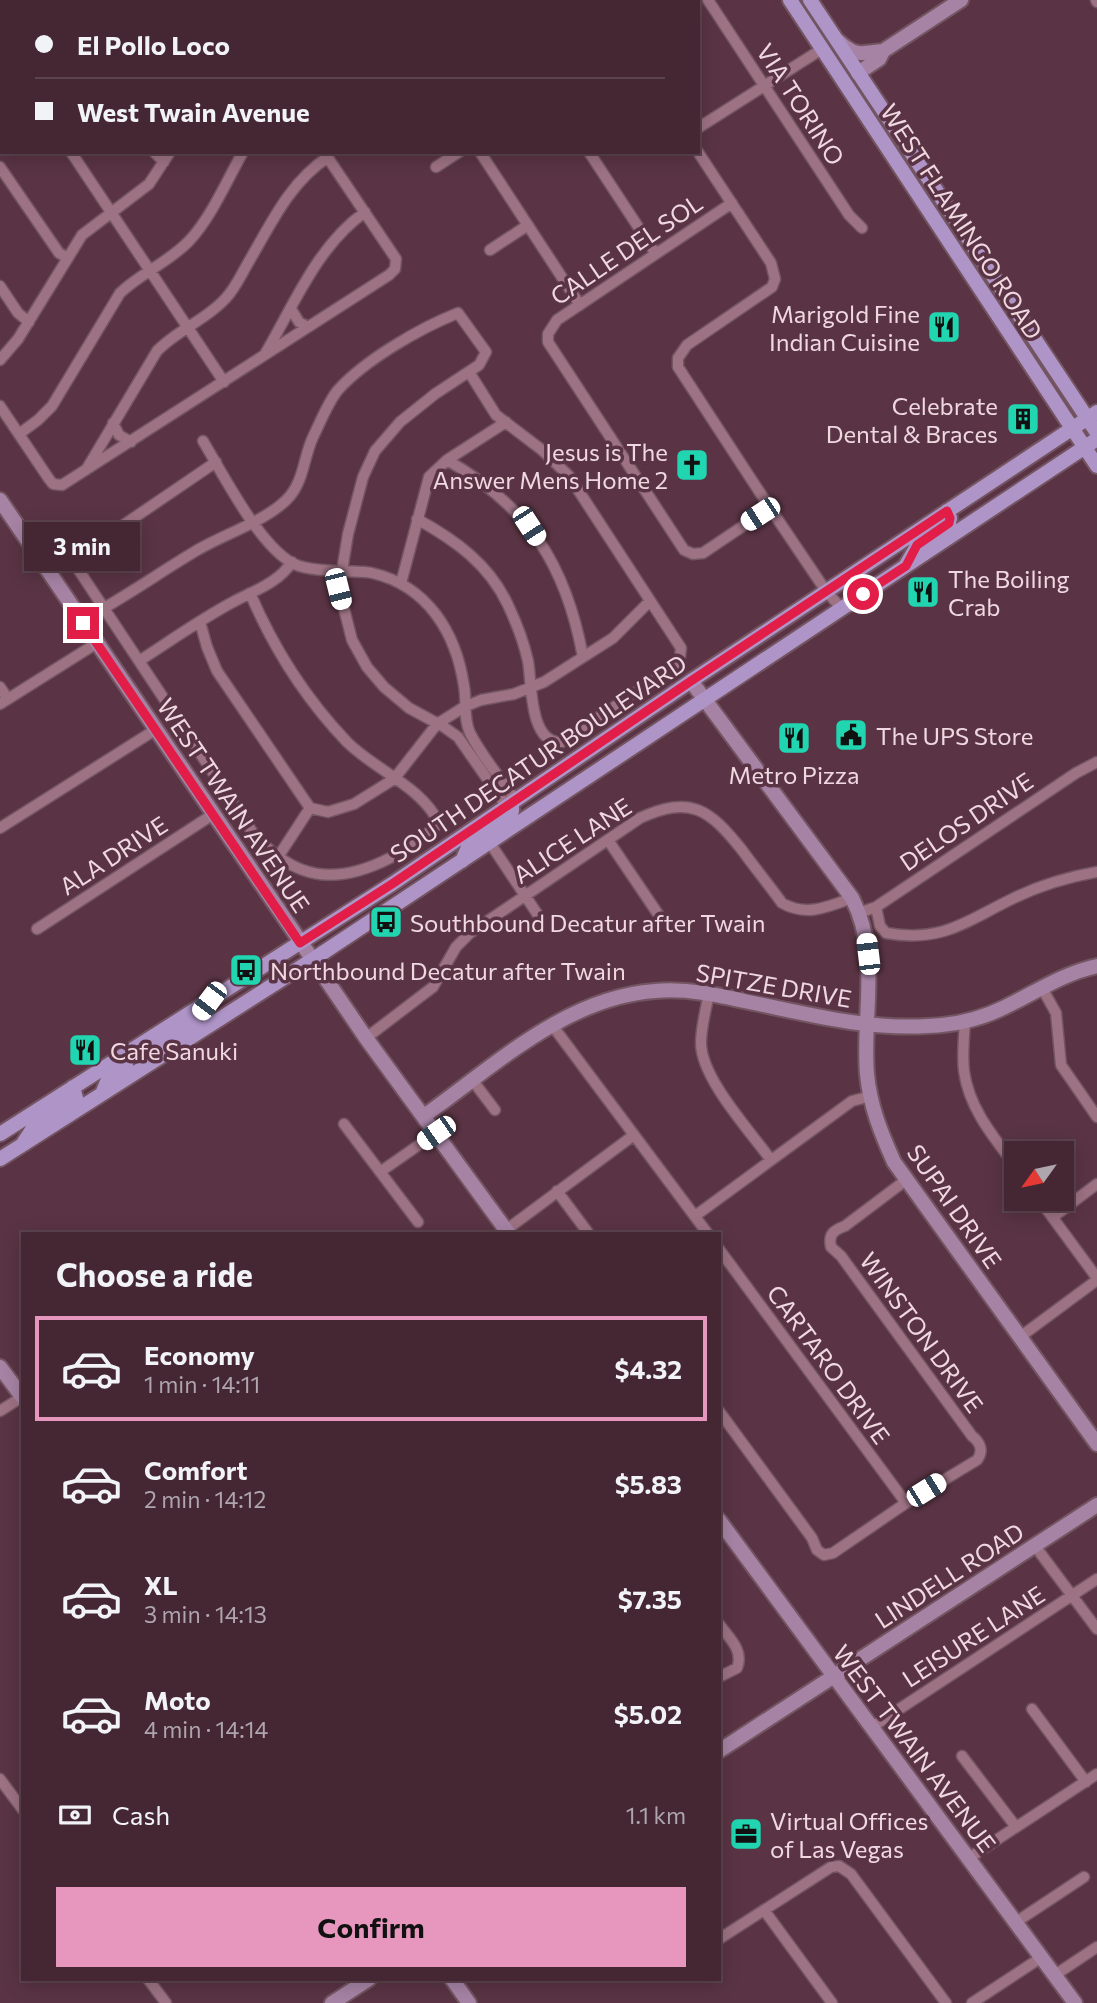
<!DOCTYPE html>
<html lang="en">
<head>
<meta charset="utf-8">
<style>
	body { margin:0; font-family:Commissioner,sans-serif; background:#4e333f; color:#f1f3f6; height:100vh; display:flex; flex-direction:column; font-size:26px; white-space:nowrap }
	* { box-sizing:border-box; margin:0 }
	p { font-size:23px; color:#afa5ac }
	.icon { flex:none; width:38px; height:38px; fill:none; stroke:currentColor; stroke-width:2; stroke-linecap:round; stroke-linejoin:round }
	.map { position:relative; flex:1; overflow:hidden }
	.sheet { position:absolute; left:21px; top:1232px; width:700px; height:749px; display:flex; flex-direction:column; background:#442733; border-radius:0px; box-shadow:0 4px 18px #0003,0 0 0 2px #5c444e }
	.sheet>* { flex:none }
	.hud { position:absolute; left:0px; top:0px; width:700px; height:154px; box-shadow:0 4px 18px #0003,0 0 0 2px #5c444e; display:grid; align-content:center; height:154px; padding:0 35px; background:#442733 }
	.needle { width:46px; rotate:237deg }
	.buttons { position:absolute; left:1004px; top:1141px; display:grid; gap:14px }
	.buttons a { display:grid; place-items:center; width:70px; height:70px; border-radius:0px; background:#442733; box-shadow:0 4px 18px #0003,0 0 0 2px #5c444e; font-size:35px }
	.end { position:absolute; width:32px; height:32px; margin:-16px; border:9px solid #e11d48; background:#fff; box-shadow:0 0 0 4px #fff }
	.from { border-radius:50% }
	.bubble { position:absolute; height:49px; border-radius:0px; background:#442733; box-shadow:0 4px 18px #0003,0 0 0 2px #5c444e; font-size:23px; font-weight:700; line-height:49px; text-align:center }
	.car { position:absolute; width:21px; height:42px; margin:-21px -10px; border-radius:9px; box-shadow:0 0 5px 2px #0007; background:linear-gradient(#fff 24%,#345 0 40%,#fff 0 76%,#345 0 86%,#fff 0) }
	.hud b { display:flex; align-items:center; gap:24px; height:66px; font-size:26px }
	.hud b+b { border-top:2px solid #5c444e }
	.hud i { width:18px; height:18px; background:#f1f3f6 }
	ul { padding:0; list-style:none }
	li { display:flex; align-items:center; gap:21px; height:105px; margin:0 14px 10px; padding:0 21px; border:4px solid transparent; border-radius:0px }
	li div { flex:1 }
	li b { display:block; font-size:26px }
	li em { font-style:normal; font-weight:700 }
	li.active { border-color:#e797bd }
	li>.icon { width:63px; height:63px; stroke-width:1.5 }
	h2 { padding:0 35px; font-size:32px; line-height:84px }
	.pay { display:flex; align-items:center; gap:18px; height:77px; padding:0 35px; font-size:26px }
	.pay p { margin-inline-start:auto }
	.primary-button { display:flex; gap:14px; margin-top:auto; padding:14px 35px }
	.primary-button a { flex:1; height:80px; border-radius:0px; background:#e797bd; color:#111; font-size:28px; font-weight:700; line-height:80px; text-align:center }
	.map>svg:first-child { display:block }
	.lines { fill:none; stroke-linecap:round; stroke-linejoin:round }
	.street-casing { stroke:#735461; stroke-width:13 }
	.secondary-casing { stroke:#735461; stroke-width:18 }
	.primary-casing { stroke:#735461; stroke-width:18 }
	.street { stroke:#9d7283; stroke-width:10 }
	.secondary { stroke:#a683a5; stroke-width:14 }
	.primary { stroke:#ae94c7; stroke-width:14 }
	.route { stroke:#e11d48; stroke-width:9 }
	.labels { text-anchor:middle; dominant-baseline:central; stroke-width:7; stroke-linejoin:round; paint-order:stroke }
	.street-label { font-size:24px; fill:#f0d8e0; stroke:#5a3444 }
	.poi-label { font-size:24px; fill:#f0d8e0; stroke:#5a3444; text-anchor:start }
</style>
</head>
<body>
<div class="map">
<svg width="1097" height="2003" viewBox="0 0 1097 2003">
	<rect width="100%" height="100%" fill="#5a3444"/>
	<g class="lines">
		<defs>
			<path id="street" d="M130,0L131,2
				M210,0L211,2
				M488,0L490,2
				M708,0L849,215L862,228
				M1096,0L1097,2
				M324,1L326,0
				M58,2L61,0
				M590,2L592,0
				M0,38L2,37
				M0,47L2,49
				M698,128L822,49
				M71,152L224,382
				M154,152L164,162
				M480,152L580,305
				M589,152L656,254
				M698,152L771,263L775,279L772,287L687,345L678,358V367L770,508L826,591L842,609
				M0,167L59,253L66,257
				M436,167L459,152
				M732,203L557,320L548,334V342L684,550L693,554L703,553L770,508
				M490,250L528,225
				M0,286L18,313L29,322
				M291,309L299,322L308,327
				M265,354C294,305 317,246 365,212
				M0,360L18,339L82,235L149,184L170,152
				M0,406L49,479L53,484L62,485L389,275L395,269L396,259L324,152
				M113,423L119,435L131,442
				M19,434L38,420L52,406L120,293C141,273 169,262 189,241C211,218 227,180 243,152
				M447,460C529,507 566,565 583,657
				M216,462L72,560L253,833C294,880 335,886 390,858C408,848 424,838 439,823C421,786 375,770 347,742C307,700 273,647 250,593
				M86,470L157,351C177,330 206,320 225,299C235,289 241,275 248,263C271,224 289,183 328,157
				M417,519C455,540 489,564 508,605C516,622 524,643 528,661C532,683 529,745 562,742L674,667L680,657L681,648L569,476L542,450L496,415L469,372
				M401,583L429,477L447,460L506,422
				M104,608C135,590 164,570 194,552C221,535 270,520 290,496C304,479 304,456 313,437C320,423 328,402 338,390C365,360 420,328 458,313L486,352L479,365L435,394L400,422L375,451L363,477L348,534L339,589L352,640L367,667L384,687L409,708L444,727L458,737L502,800L511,804L512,795C499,776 481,755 470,733C463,718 467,702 464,686C456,633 428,586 372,573C362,571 351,572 340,571H338C326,570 311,570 299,566C263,554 223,474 203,441
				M200,622L207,647L217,671L310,808L328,812L354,804L394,779L437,724L464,707L481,700L514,694L544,682L613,638L650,601
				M139,661C170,641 201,619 233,602C255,590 277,584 292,562
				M0,687L8,699
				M0,704L97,643
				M0,828L155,730
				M608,840L658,914
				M490,843L540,918
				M278,857L310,808
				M876,907L880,926L886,933C943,943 966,921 1014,898C1041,885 1068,877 1097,872
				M859,913L876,907L1076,773L1097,762
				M37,929L212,815
				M1042,988L1056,1013L1061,1065L1097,1117
				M709,993C706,1009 701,1027 701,1043C701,1078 750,1131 771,1160
				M965,1021C964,1037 962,1055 964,1071C969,1109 995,1139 1017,1168
				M552,1025L708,1234
				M366,1038L433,987L456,947L470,933L640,818C691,795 709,809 742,850C755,868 769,885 782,903C806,917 828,907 852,898
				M473,1081L495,1110
				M344,1124L418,1222
				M380,1172L436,1133
				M557,1191L589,1234
				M1039,1199L1097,1278
				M695,1216L852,1101L871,1096
				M1053,1217L1097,1184
				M506,1230L634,1135
				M719,1249L906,1503
				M1020,1337L1097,1280
				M0,1411L22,1397
				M719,1411L812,1538L817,1550L824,1555L833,1553L906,1503L977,1460C984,1451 980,1442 972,1436L841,1256L831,1247C828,1234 834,1230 845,1226L906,1180
				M1035,1546L1097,1629
				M719,1624C729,1638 744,1650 737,1668L719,1677
				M1032,1709L1086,1782
				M872,1727L1097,1579
				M962,1756L1016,1827
				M0,1779L23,1810
				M969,1858L1097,1774
				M764,1910L832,2003
				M1016,1922L1084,1877
				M719,1939L831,1867L839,1866L851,1874L946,2003
				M1055,1975L1097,1947
				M148,1979L166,2003
				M972,2003L1042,1957"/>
			<path id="secondary" d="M18,2L21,0
				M0,13L2,12
				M838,41C857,58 861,53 883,51
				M858,73L879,59L883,51L961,0
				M0,500L366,1038L509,1234
				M691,681L852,898C881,954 862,1014 867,1074C870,1106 881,1133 894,1162L1097,1444
				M424,1116C493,1067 566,997 655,991C687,988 718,995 749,1002C808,1014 867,1030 928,1026C954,1025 981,1019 1005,1007C1036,992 1064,973 1097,966
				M0,1367L23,1398
				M719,1520L1075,2003
				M719,1751L1097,1505
				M452,1979L469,2003
				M332,2003L369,1979"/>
			<path id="primary" d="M790,0L1097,466
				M810,0L1097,433
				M906,565L917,546L949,523L950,518L947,511
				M462,861L469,845L504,821L512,811V805
				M157,1059V1048L188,1028L202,1010
				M102,1094L109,1077L126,1066L124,1055
				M0,1134L392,884L691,681L1097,412
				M24,1142L35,1125L76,1098L73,1087
				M0,1159L312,960L1097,439"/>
		</defs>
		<use href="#street" class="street-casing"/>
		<use href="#secondary" class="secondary-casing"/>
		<use href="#primary" class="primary-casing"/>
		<use href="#street" class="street"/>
		<use href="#secondary" class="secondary"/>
		<use href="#primary" class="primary"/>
	</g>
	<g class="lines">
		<path class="route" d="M83,623L300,943L392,884L691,681L947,511L950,518L949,523L917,545L906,566L863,594"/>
	</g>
	<defs>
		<symbol id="restaurant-square" viewBox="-11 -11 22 22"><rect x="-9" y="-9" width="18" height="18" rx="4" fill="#20d5b0" stroke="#5a3444"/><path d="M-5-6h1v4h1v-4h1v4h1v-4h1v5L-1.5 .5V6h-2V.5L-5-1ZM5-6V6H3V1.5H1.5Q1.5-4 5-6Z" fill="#111"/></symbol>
		<symbol id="building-square" viewBox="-11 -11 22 22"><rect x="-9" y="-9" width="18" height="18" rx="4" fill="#20d5b0" stroke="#5a3444"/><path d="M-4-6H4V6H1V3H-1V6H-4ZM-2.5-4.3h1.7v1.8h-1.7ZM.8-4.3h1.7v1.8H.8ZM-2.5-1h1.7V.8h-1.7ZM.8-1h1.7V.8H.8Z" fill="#111"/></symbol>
		<symbol id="church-square" viewBox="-11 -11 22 22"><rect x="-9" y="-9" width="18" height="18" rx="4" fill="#20d5b0" stroke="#5a3444"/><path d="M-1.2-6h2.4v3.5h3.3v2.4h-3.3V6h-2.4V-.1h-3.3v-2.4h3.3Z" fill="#111"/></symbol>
		<symbol id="civic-square" viewBox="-11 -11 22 22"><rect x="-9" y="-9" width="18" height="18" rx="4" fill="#20d5b0" stroke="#5a3444"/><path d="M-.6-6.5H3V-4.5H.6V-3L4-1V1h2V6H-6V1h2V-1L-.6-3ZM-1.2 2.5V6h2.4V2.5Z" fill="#111"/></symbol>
		<symbol id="bus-square" viewBox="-11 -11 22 22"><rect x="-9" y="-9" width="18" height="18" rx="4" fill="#20d5b0" stroke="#5a3444"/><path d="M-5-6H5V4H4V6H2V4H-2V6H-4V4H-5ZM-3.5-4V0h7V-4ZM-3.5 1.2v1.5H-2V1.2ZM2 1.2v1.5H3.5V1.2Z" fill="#111"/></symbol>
		<symbol id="office-square" viewBox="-11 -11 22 22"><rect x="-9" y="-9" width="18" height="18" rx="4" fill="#20d5b0" stroke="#5a3444"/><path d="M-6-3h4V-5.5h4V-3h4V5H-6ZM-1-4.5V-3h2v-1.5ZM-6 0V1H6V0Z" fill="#111"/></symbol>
	</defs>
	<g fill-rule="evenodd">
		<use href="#restaurant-square" x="925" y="308" width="38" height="38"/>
		<use href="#building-square" x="1004" y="400" width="38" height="38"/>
		<use href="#church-square" x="673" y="446" width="38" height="38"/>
		<use href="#restaurant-square" x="904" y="573" width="38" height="38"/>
		<use href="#civic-square" x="832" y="716" width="38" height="38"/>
		<use href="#restaurant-square" x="775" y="719" width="38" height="38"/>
		<use href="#bus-square" x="367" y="903" width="38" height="38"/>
		<use href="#bus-square" x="227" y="951" width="38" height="38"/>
		<use href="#restaurant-square" x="66" y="1031" width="38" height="38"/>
		<use href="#office-square" x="727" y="1815" width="38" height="38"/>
	</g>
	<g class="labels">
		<g class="street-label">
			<text transform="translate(801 104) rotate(57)">VIA TORINO</text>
			<text transform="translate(962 221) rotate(57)">WEST FLAMINGO ROAD</text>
			<text transform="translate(626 249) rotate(-34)">CALLE DEL SOL</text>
			<text transform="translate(538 758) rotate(-34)">SOUTH DECATUR BOULEVARD</text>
			<text transform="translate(234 805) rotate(56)">WEST TWAIN AVENUE</text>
			<text transform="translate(966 821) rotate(-34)">DELOS DRIVE</text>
			<text transform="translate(572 840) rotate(-33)">ALICE LANE</text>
			<text transform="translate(113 855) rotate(-33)">ALA DRIVE</text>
			<text transform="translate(774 985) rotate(10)">SPITZE DRIVE</text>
			<text transform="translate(955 1206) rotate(55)">SUPAI DRIVE</text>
			<text transform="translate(922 1332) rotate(54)">WINSTON DRIVE</text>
			<text transform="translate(829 1364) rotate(54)">CARTARO DRIVE</text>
			<text transform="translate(949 1575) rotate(-33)">LINDELL ROAD</text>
			<text transform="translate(973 1636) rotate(-33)">LEISURE LANE</text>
			<text transform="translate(915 1748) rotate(53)">WEST TWAIN AVENUE</text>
		</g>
		<g class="poi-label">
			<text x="920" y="313" text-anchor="end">Marigold Fine<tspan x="920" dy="28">Indian Cuisine</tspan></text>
			<text x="998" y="405" text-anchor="end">Celebrate<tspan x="998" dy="28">Dental &amp; Braces</tspan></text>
			<text x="668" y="451" text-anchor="end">Jesus is The<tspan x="668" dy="28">Answer Mens Home 2</tspan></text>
			<text x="948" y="578">The Boiling<tspan x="948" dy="28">Crab</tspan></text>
			<text x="876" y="735">The UPS Store</text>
			<text x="794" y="774" text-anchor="middle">Metro Pizza</text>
			<text x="410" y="922">Southbound Decatur after Twain</text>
			<text x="270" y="970">Northbound Decatur after Twain</text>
			<text x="110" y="1050">Cafe Sanuki</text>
			<text x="770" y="1820">Virtual Offices<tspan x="770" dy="28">of Las Vegas</tspan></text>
		</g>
	</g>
</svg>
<div class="buttons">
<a><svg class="needle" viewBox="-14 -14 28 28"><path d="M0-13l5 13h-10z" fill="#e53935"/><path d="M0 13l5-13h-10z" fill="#afa5ac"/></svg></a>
</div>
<i class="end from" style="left:863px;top:594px"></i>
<i class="end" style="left:83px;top:623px"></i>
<div class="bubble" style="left:24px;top:522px;width:116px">3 min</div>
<i class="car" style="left:760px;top:514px;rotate:237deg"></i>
<i class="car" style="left:529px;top:526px;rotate:147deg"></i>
<i class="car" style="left:338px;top:589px;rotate:166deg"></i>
<i class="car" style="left:868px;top:954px;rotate:353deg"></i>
<i class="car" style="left:209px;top:1001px;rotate:217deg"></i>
<i class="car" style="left:436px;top:1133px;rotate:235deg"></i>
<i class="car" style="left:926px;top:1490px;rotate:58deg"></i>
<div class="hud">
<b><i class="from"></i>El Pollo Loco</b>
<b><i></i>West Twain Avenue</b>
</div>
<section class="sheet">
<h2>Choose a ride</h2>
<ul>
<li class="active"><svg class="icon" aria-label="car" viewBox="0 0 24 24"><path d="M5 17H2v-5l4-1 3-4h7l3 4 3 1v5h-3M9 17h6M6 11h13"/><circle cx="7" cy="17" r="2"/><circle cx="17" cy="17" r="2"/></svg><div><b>Economy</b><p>1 min · 14:11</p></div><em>$4.32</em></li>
<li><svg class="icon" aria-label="car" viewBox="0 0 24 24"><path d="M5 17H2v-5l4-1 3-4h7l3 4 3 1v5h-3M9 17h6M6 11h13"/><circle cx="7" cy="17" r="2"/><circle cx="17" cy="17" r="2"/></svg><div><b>Comfort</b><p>2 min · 14:12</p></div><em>$5.83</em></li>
<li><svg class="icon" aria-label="car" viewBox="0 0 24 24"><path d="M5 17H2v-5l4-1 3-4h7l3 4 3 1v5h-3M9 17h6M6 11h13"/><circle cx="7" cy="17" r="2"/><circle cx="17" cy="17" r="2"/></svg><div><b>XL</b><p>3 min · 14:13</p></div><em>$7.35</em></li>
<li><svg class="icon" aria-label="car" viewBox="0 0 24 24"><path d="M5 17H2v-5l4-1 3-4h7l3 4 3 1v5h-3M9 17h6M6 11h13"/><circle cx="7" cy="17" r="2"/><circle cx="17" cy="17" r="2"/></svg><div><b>Moto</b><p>4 min · 14:14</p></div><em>$5.02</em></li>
</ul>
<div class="pay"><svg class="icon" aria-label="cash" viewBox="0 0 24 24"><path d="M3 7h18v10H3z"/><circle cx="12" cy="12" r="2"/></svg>Cash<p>1.1 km</p></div>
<div class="primary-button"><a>Confirm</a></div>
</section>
</div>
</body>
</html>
